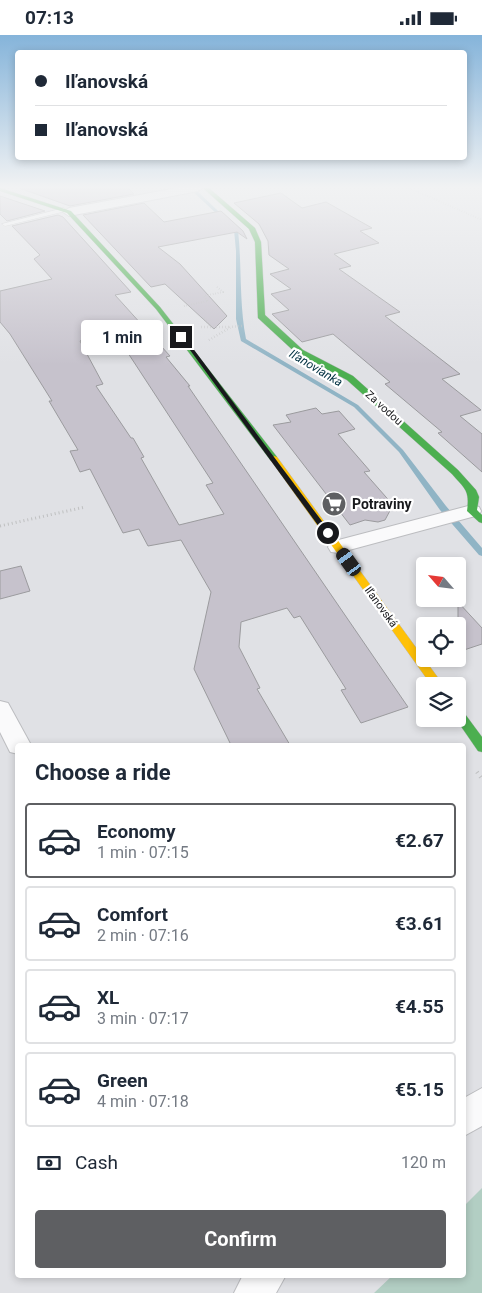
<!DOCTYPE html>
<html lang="en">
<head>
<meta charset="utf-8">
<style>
	body { margin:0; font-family:Roboto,sans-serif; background:#f2f2f3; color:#1f2937; height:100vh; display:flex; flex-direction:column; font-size:19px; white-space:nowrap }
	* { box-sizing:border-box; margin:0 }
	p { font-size:16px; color:#747a83 }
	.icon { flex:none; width:28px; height:28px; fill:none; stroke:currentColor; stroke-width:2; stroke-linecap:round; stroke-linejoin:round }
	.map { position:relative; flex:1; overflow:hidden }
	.panel { position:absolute; left:15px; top:708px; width:451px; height:535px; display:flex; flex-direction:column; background:#fff; border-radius:5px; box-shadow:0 2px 8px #0003 }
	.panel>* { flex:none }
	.guide { position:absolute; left:15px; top:15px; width:452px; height:110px; border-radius:5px; box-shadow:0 2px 8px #0003; display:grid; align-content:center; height:110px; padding:0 20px; background:#fff }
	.needle { width:32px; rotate:298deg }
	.tools { position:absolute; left:416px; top:522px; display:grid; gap:10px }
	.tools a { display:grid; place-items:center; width:50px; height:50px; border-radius:5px; background:#fff; box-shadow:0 2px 8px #0003; font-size:25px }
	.end { position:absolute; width:22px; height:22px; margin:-11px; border:6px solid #18191c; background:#fff; box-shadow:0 0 0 2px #fff }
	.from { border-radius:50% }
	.bubble { position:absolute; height:35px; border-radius:5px; background:#fff; box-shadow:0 2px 8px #0003; font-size:16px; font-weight:700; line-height:35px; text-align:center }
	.car { position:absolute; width:15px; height:30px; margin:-15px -8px; border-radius:6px; box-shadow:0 0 4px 1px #0007; background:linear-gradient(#222 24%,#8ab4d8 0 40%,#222 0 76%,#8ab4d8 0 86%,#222 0) }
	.guide b { display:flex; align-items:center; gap:18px; height:48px; font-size:19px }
	.guide b+b { border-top:1px solid #e0e1e3 }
	.guide i { width:12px; height:12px; background:#1f2937 }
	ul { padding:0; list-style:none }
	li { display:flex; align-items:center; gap:15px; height:75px; margin:0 10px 8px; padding:0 10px; border:2px solid #e0e1e3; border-radius:5px }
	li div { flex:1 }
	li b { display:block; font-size:19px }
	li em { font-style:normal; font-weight:700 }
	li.current { border-color:#5e5f62 }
	li>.icon { width:45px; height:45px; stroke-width:1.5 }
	h2 { padding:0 20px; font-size:22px; line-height:60px }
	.pay { display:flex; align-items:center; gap:12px; height:55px; padding:0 20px; font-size:19px }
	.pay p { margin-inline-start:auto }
	.action { display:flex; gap:10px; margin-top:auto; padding:10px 20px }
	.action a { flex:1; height:58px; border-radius:5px; background:#5e5f62; color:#fff; font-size:20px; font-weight:700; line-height:58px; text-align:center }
	.status { display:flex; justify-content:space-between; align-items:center; height:35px; padding:0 25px; background:#fff; direction:ltr }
	.status svg { height:14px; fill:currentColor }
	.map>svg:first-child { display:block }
	.green { fill:#b2cec3 }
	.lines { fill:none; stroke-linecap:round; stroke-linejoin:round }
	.stream { fill:#90b4c5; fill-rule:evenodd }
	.building { fill:#c6c2cc; stroke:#9b9b9e; fill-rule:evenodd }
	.lane-casing { stroke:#bcbdc0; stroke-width:1 }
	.street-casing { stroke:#bcbdc0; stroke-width:2 }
	.fast-casing { stroke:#bcbdc0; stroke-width:1 }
	.slow-casing { stroke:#bcbdc0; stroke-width:1 }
	.path-far3 { stroke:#bfc0c1; stroke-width:2; stroke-dasharray:0.5 2; stroke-linecap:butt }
	.path-far2 { stroke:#bfc0c1; stroke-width:2.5; stroke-dasharray:0.5 2.5; stroke-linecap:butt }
	.path-far1 { stroke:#bfc0c1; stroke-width:3; stroke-dasharray:1 3; stroke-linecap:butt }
	.path { stroke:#bfc0c1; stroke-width:4; stroke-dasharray:1 4.5; stroke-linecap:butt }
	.lane { fill:#fafafb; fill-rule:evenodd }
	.street { fill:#fafafb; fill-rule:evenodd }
	.fast { fill:#4caf50; fill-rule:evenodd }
	.slow { fill:#ffc107; fill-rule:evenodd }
	.route { fill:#18191c }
	.labels { text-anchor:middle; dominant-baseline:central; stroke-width:4.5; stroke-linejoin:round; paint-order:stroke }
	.far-street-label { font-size:11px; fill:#18191c; stroke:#fff }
	.far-water-label { font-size:12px; font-style:italic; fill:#013041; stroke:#fff }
	.poi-label { font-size:14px; font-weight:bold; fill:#18191c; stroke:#fff; text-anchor:start }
</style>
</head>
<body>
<div class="status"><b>07:13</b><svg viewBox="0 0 49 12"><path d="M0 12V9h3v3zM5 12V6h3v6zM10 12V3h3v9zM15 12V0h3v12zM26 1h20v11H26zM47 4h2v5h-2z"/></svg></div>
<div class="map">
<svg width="482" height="1258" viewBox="0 0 482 1258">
	<rect width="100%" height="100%" fill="#e0e1e5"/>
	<path class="green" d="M482,1153V1258H374L393,1240H464V1171Z"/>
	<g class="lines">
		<path class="stream" d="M189,153H194L238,195C242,231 239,268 246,304L358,370L403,415L446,471L482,513V521L479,520L440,475L399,417L354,372L241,306L236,284V216L234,195Z"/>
	</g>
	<path class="building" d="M19,153H128L134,159L70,171Z
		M281,158L302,173L326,167L372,193L360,196L379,208L334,219L351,231L339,234L400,277L385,281L460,339L442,344L481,375L460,381L482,399V437L438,398L442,397L385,349L390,347L333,299L302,307L272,279L289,275L271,259L291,254L270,239L289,234L269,220L268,206L259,189L234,168Z
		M0,161L45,176L7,186L0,179Z
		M144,168L164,187L221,176L243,196L247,204L237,197L158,212L180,229L227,281L214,294L165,249L151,252L83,180Z
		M58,180L63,182L131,257L115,260L170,321L166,322L190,351H188L408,672L361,688L341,655L346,654L300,581L294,583L287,573L241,587L239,612L260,653L257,654L290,710H231L194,634L211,557L181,505L148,511L139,494L123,498L90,434L80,437L70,416L78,415L49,366H52L10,299L0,287V256L52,244L34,224L40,220L12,191ZM109,289L213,448L206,450L224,479L179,490L141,423L144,422L133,403H131L96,351L103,349L80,306Z
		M316,373L322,379L339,376L355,394L338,399L370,436L364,437L393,470L385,485L378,487L365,485L350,490L273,390L291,387L286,380Z
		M21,531L30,556L0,564V536Z
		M458,567L482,593V609L458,617Z"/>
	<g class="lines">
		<defs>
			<path id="lane" d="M64,173L66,176L5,191L2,189Z"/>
			<path id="street" d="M177,153H203L198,156L69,181L63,177L69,173Z
				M472,470L479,472L481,476L479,480L338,518L331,517L328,512L331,507Z
				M0,666L8,668L31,710H18V719L10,717L0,697Z
				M482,1053V1091L464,1101V1063Z
				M243,1240H286L276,1258H234Z"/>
			<path id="fast" d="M0,153L71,176L160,272L277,422V426H271L156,274L67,178L0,156Z
				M203,153H209L255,193L261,207L265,280L303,315L353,341L458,435L476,455L479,462L477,475L482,480V488L479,487L467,476C470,455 465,454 452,439L347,345L297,319L258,283L255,207L249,194Z
				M458,673L462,675L482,702V717L478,716L456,684H458Z"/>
			<path id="slow" d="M274,421L277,422L444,651H432L270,424Z"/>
		</defs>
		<use href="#lane" class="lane-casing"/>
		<use href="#street" class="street-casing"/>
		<use href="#fast" class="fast-casing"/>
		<use href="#slow" class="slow-casing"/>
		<path class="path-far3" d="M409,153L482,185
			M184,271L208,266L204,261L223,257L216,251"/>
		<path class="path-far2" d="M204,283L211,292
			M201,292H231
			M209,305L231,292L242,291"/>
		<path class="path-far1" d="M0,491L85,472"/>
		<path class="path" d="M477,737L482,744"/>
		<use href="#lane" class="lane"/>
		<use href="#street" class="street"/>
		<use href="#fast" class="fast"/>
		<use href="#slow" class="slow"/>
	</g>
	<linearGradient id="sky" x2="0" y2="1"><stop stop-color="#85b4da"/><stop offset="0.46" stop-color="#f1f2f3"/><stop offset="1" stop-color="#f1f2f3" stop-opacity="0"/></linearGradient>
	<rect width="482" height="330" fill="url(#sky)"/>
	<path class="route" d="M179,300H183L330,497V500H325Z"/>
	<defs>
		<symbol id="supermarket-disc" viewBox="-11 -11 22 22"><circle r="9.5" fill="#5e5f62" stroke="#fff"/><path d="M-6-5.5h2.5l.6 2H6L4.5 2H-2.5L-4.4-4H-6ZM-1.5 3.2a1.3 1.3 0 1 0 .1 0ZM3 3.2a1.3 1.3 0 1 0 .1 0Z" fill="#fff"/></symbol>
	</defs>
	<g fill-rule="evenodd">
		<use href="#supermarket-disc" x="320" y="455" width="28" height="28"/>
	</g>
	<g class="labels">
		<g class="far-street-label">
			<text transform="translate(384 373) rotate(42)">Za vodou</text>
			<text transform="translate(381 572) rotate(54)">Iľanovská</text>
		</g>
		<g class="far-water-label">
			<text transform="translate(316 333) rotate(31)">Iľanovianka</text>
		</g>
		<g class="poi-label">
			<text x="352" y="469">Potraviny</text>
		</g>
	</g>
</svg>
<div class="tools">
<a><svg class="needle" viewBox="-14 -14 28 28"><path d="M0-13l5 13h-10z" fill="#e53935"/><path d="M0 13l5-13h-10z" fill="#747a83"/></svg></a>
<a><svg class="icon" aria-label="locate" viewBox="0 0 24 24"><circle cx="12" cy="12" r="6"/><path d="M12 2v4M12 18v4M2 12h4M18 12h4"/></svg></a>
<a><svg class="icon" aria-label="layers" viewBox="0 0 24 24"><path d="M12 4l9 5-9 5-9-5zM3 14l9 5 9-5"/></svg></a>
</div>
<i class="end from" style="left:328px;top:498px"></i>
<i class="end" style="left:181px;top:302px"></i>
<div class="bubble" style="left:81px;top:285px;width:82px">1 min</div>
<i class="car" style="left:349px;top:527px;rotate:324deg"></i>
<div class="guide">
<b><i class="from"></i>Iľanovská</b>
<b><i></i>Iľanovská</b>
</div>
<section class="panel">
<h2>Choose a ride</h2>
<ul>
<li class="current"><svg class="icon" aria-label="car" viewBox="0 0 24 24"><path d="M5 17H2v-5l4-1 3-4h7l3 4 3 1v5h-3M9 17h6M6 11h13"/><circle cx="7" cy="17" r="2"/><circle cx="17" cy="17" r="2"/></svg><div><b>Economy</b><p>1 min · 07:15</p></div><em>€2.67</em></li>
<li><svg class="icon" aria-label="car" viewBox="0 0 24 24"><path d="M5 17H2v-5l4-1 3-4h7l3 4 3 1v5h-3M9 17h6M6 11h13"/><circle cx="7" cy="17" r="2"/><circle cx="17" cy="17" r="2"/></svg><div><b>Comfort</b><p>2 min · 07:16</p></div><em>€3.61</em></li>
<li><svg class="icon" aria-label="car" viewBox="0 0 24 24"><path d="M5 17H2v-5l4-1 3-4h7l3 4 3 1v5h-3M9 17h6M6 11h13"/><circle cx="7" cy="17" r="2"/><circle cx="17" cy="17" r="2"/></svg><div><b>XL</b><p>3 min · 07:17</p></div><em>€4.55</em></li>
<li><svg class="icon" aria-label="car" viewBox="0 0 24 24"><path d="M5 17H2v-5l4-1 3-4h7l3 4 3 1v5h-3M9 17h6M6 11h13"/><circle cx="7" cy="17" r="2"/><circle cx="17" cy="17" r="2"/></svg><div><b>Green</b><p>4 min · 07:18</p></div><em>€5.15</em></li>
</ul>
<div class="pay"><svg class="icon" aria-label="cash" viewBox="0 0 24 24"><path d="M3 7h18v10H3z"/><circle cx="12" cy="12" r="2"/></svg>Cash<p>120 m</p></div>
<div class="action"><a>Confirm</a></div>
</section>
</div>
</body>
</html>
